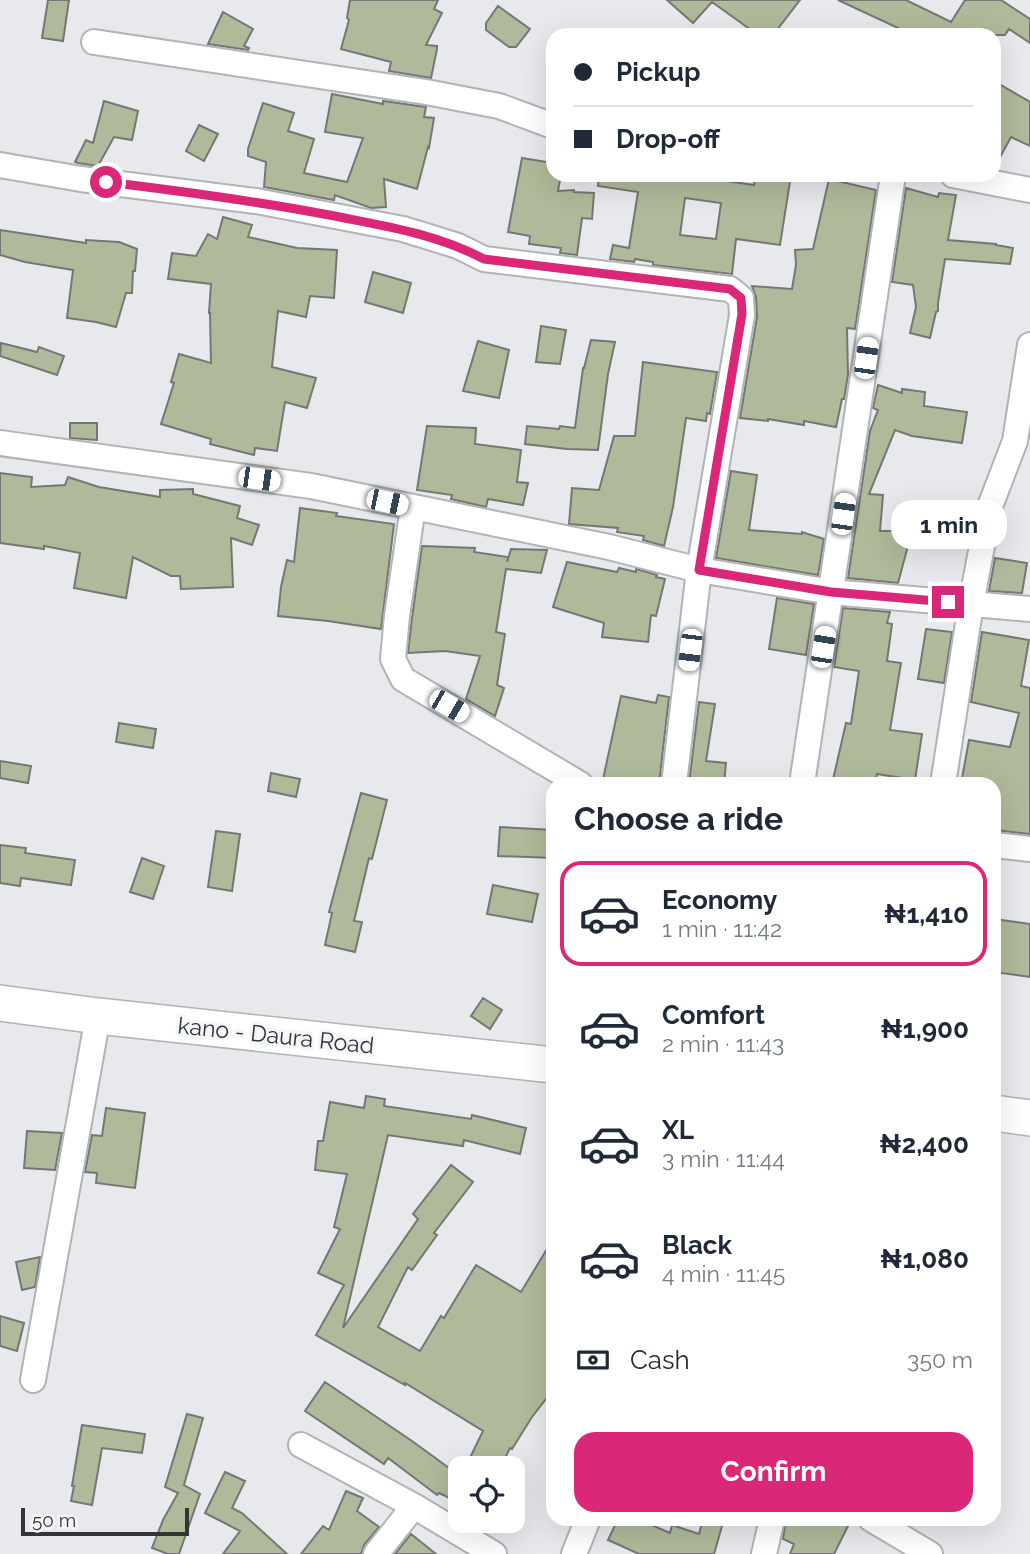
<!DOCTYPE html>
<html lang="en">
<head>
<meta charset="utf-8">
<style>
	body { margin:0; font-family:Raleway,sans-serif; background:#f2f2f3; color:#1f2937; height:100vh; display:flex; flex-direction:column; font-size:26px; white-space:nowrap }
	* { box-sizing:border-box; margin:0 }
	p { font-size:23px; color:#747a83 }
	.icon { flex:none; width:38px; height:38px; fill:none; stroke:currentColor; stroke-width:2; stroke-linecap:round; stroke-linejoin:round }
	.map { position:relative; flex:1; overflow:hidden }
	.sheet { position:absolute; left:546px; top:777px; width:455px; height:749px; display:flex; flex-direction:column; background:#fff; border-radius:21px; box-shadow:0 7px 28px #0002 }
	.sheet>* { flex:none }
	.guide { position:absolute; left:546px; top:28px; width:455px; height:154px; border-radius:21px; box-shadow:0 7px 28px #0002; display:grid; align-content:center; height:154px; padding:0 28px; background:#fff }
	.controls { position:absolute; left:448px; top:1456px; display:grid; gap:14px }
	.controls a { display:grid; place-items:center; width:77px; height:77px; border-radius:14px; background:#fff; box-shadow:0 7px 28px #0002; font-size:35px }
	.scale { position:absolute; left:21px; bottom:18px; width:168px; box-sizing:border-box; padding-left:7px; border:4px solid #333435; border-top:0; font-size:19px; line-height:24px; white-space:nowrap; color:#333435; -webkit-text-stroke:5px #f4f7f9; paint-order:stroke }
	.end { position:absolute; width:32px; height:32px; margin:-16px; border:9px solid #db2777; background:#fff; box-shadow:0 0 0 4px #fff }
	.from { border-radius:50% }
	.bubble { position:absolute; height:49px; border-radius:21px; background:#fff; box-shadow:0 7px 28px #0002; font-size:23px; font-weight:700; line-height:49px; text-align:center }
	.car { position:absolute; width:21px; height:42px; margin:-21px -10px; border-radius:9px; box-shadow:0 0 5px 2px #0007; background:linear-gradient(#fff 24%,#345 0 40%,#fff 0 76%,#345 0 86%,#fff 0) }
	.guide b { display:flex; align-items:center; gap:24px; height:66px; font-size:26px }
	.guide b+b { border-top:2px solid #e0e1e3 }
	.guide i { width:18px; height:18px; background:#1f2937 }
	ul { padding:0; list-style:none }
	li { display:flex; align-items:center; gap:21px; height:105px; margin:0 14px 10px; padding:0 14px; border:4px solid transparent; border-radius:21px }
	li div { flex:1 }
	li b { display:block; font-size:26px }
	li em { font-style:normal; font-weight:700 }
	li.current { border-color:#db2777 }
	li>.icon { width:63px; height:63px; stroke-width:1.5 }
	h2 { padding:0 28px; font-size:32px; line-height:84px }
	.pay { display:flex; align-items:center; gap:18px; height:77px; padding:0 28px; font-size:26px }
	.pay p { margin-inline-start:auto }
	.action { display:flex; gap:14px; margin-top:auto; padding:14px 28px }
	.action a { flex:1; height:80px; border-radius:21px; background:#db2777; color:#fff; font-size:28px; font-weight:700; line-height:80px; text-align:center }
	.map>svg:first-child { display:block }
	.building { fill:#afba9a; stroke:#767775; stroke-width:2; fill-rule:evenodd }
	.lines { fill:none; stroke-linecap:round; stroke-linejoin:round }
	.minor-casing { stroke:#b1b3b5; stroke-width:28 }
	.highway-casing { stroke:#b1b3b5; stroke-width:38 }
	.minor { stroke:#fff; stroke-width:24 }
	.highway { stroke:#fff; stroke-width:35 }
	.route { stroke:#db2777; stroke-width:9 }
	.labels { text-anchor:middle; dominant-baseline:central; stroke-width:7; stroke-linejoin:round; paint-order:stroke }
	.street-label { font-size:23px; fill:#333435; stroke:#f4f7f9 }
</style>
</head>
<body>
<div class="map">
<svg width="1030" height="1554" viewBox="0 0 1030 1554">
	<rect width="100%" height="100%" fill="#e7e9ec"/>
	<path class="building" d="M48,0H69L63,41L42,38Z
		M350,0H438L434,9L442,13L426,45L437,46V49L431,78L389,71L391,62L341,49L349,20L347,18Z
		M667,0H800L773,35H758L712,2L693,23Z
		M838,0H906L951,22L965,0H1001L1030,19V43L1009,29L1005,35H913Z
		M498,6L530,29L516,47H509L486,30V23Z
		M223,12L253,29L244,46L249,48L248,50L208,44Z
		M994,81L1030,102V146L1011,137L994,168Z
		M332,94L383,104V101L426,107L424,117L434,118L429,148L428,147L417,189L384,179L386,207L371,208L335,195L334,200L264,187L266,162L248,156V149L263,103L294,113L288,131L314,139L304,173L347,182L363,138L325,132Z
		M104,101L138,111L132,140L114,137L98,166L78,163L75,162L86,140L93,143Z
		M199,125L218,134L204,161L186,151Z
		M522,158L553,163V175H561L558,191L574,190V192L594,193L592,219L582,218L577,255L560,253L561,248L529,244L530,236L508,232Z
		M599,175H665L700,180V177L754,185L756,175H791L780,245L736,239L732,274L653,265V262L635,259L634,262L610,259L613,245L629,248L638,192L598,186ZM685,198L721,203L716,239L680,235Z
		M829,179L876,190L855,329L847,328L848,375L844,399H842L836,427L804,421V425L768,419V421L740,418L757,317L756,297L752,286L792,289L796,265L795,250L813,249Z
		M906,188L938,197L939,193L956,195L948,240L996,244V245L1013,248L1010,264L945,259L938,303V311L936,312L930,338L910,333L916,307L913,285L892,282Z
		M223,217L252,225L248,237L297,248L337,250L334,298L310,296L306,317L278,311L272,367L316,378L307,408L285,402L277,451L255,448L254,455L210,444L211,439L161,424L174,383L171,382L179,354L211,363L210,313H209L211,284L168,279L172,253L196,256L208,234L217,239Z
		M0,230L86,243V240L119,242L137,249L135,271H133L132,293H126L116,327L96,322L67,318L73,270L25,262L0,255Z
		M373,272L411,283L403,313L365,302Z
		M541,326L566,330L560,364L536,362Z
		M591,340L615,342L608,374L598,450L567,449L525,444L527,426L559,429L560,426L575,428L583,368H584Z
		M478,341L509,350L499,398L463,391Z
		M1,343L37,352L39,347L64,356L57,375L0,356Z
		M643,362L717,372L710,414L707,413L706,421L686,418L673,507L664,546L643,540L644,536L617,532L618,528L569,524L572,488L599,490L614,436H635Z
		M878,385L902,393V389L925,392L924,406L967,412L962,443L912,436L895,430L869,494L883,495L880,531H912L898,583L848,578L870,431L878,410L873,408Z
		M70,423H97V440L70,438Z
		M427,426L476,428L475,444L521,450L517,482L528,483L523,505L488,499L486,507L451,499L452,495L417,490Z
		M731,471L757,475L749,530L802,534V532L824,539L818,575L716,558Z
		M0,473L32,477L31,487L65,485L68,477L99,487L160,497V490L193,489V494L240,506L237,518L259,525L252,545L231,538L233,587L181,589L180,576H171L133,557L126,598L74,588L80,553L44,546V549L0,543Z
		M300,508L337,513L336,516L394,524L381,629L328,621L278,616L281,587L287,560L294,562Z
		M422,546L475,548L474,552L508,557L507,562L511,549L547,550L541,573L506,569L496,632L505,634L497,685L504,688L495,716L466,699L480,656L445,651L408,653L412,618Z
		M995,558L1027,563L1022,593L989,591Z
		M567,562L617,572L619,568L636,572V569L657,575L656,577L665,579L656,616L651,615L648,642L602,637L604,623L553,607Z
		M777,598L814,604L806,655L769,649Z
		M843,608L890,612L887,623L892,624L887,661L901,663L890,730L922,734L915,780L877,774L875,784H832L846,723L851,724L859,671L834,667Z
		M926,629L952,632L944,683L918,679Z
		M982,632L1029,640L1021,686L1030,688V834L994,830V784H961L969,740L1010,747L1019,713L971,702Z
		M658,695L669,697L659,784H602L621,696L656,703Z
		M699,702L715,704L706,761L726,763L724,784H689Z
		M119,723L156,729L153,748L116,742Z
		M0,761L31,766L28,783L0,778Z
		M271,773L300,779L296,797L268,791Z
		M361,793L387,800L372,859L369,858L354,921L362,922L355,952L325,945L332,913L329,912Z
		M500,827L553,830V858L498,856Z
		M216,831L240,834L232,891L208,887Z
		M0,845L26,848L25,853L75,860L71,885L21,878L20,886L0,883Z
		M142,858L164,866L153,899L130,892Z
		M493,885L538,894L532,922L487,914Z
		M994,919L1030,924V977L994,972Z
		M483,998L502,1010L490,1029L471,1016Z
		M366,1096L385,1099L384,1106L471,1119L472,1115L526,1128L520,1154L464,1140L463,1146L388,1135L343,1328L418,1219L413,1214L451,1165L473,1182L434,1233L437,1235L412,1270L408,1267L378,1327L420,1351L441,1316L444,1318L476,1265L521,1292L553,1239V1390L532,1417L512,1449L510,1448L500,1468H465L483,1431L405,1383V1385L316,1335L344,1285L318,1273L340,1229L334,1227L347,1174L315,1170L318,1141H323L330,1102L364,1108Z
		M106,1108L145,1113L135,1188L96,1183L97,1173L85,1172L92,1135L102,1136Z
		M27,1131L62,1133L55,1170L24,1168Z
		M40,1257L35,1287L22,1290L16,1262Z
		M0,1316L24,1323L17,1351L0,1346Z
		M325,1382L412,1441L460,1476V1503L439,1493L437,1495L388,1458L384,1464L305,1411Z
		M187,1414L203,1418L184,1485L200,1494L179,1554H168L152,1548L163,1520L178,1493L165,1487Z
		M82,1425L145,1434L142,1453L102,1448L92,1505L71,1501L74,1486H72Z
		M225,1472L245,1481L232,1508L242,1513L287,1554H223L240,1531L205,1513Z
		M346,1491L363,1498L357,1511L379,1527L364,1545L361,1554H301L323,1526L329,1530Z
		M618,1519H638L670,1533L672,1525L699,1534L703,1519H724L714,1554H639L608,1540Z
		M786,1519H833L848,1526L834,1554H790L794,1544L783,1539Z
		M411,1534L436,1554H395Z"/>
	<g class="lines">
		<defs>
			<path id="minor" d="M94,42L426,92L499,106L553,126
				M0,165L81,179L256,201L403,229L458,246L484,259L730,289L741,298L742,315L699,570L674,784
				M953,175L1030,190
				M0,443L311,486L609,547L699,570L831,592L1030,609
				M413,507L397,616L393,659L403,679L580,784
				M802,784L893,175
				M943,784L971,604L989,509L1015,441L1030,345
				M994,845L1030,849
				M33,1380L98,1016
				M301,1445L414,1506L494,1554
				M871,1519L930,1554
				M376,1554L414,1506
				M574,1554L588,1519
				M764,1554L772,1519"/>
			<path id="highway" d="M0,1003L98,1016L553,1065
				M994,1113L1030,1118"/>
		</defs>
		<use href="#minor" class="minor-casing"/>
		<use href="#highway" class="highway-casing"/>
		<use href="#minor" class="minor"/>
		<use href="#highway" class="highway"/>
	</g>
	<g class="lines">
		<path class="route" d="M106,182C181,191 255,201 329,215C384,226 434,233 484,259L730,289L741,298L742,314L699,570L831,592L948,602"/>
	</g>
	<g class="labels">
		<g class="street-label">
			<text transform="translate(276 1035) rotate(6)">kano - Daura Road</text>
		</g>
	</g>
</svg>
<div class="controls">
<a><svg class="icon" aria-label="locate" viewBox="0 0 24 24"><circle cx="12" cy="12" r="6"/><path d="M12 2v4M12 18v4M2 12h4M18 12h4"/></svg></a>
</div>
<div class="scale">50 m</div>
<i class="end from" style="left:106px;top:182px"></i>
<i class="end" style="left:948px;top:602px"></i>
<div class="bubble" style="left:891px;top:500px;width:116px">1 min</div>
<i class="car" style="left:866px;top:358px;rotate:8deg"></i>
<i class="car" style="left:259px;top:479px;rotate:98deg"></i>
<i class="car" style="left:387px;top:502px;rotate:102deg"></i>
<i class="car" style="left:843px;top:514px;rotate:8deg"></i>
<i class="car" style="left:823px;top:647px;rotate:9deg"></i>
<i class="car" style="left:690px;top:650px;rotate:187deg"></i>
<i class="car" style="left:449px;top:706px;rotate:120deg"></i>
<div class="guide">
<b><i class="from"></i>Pickup</b>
<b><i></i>Drop-off</b>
</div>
<section class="sheet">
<h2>Choose a ride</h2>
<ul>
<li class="current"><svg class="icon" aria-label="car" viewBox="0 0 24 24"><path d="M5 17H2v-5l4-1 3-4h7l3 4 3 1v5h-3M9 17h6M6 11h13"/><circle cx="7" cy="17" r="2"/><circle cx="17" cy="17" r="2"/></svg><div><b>Economy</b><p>1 min · 11:42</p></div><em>₦1,410</em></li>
<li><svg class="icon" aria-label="car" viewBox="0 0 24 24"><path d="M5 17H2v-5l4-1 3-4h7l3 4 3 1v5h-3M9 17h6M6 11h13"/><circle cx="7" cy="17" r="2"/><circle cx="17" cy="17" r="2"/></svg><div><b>Comfort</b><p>2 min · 11:43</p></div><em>₦1,900</em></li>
<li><svg class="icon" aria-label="car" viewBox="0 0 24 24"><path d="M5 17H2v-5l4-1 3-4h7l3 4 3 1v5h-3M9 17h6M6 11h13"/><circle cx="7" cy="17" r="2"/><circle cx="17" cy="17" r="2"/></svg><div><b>XL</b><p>3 min · 11:44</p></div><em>₦2,400</em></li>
<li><svg class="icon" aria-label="car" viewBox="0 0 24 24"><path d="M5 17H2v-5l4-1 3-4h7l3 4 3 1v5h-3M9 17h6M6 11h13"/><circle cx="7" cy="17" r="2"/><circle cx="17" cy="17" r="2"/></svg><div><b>Black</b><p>4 min · 11:45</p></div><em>₦1,080</em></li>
</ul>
<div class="pay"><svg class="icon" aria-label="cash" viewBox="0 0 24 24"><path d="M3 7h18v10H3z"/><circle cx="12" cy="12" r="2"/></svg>Cash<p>350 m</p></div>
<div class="action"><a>Confirm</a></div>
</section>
</div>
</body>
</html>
